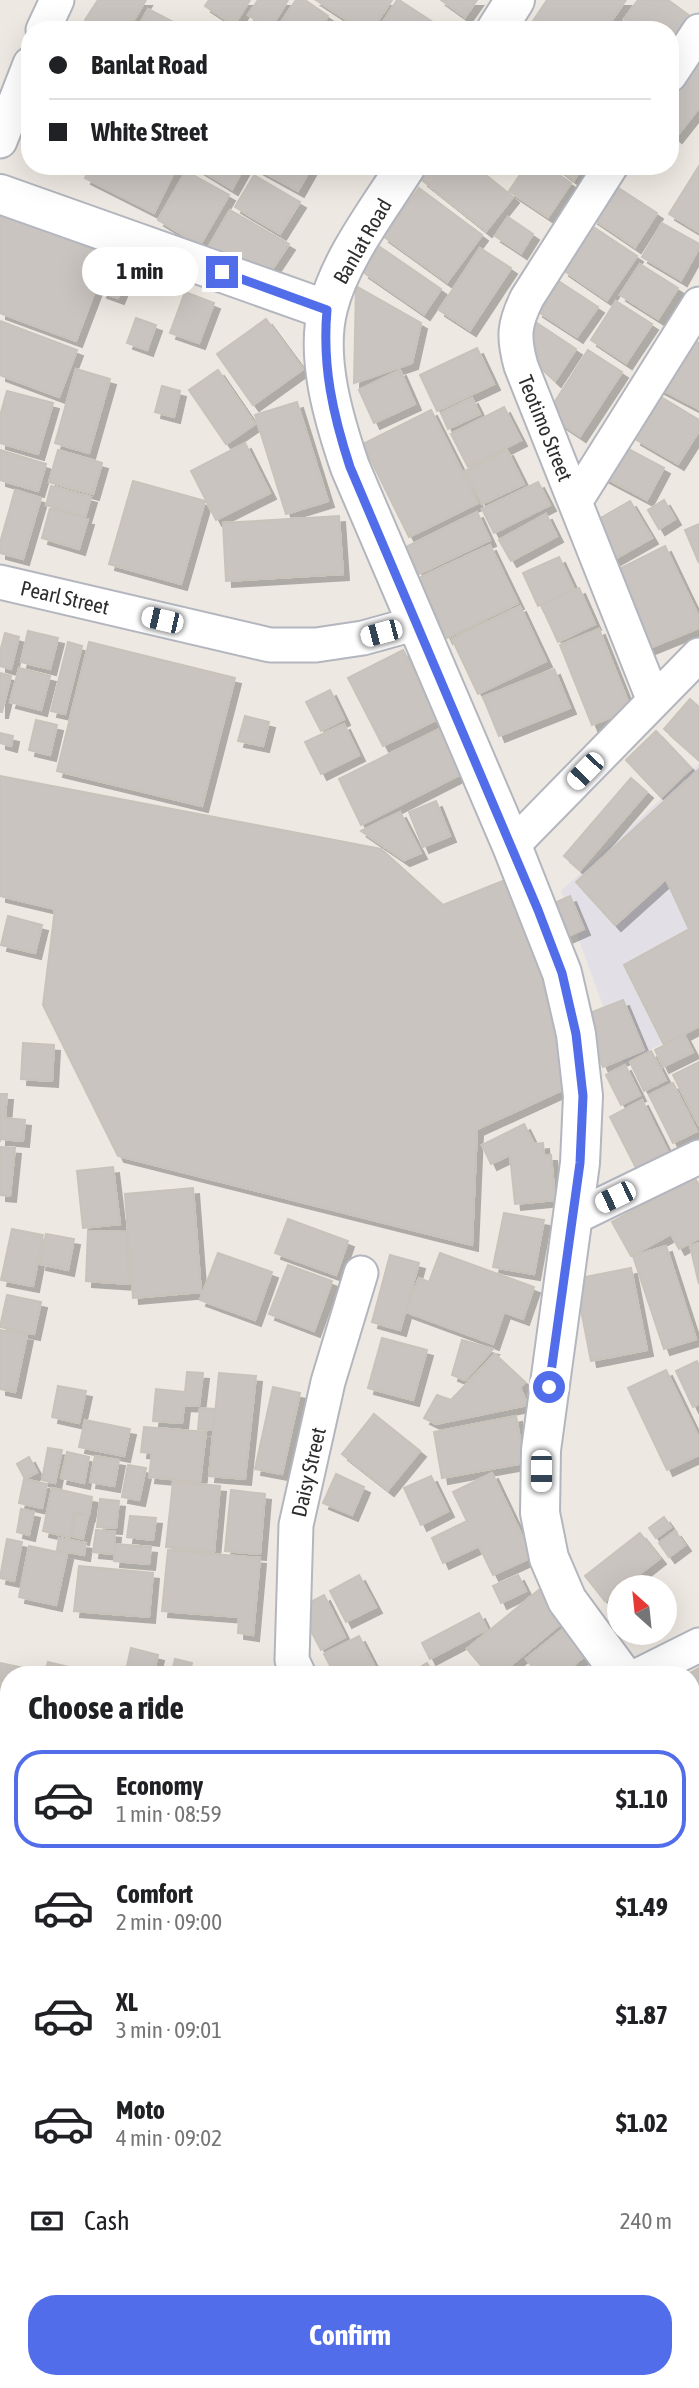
<!DOCTYPE html>
<html lang="en">
<head>
<meta charset="utf-8">
<style>
	body { margin:0; font-family:"Asap Condensed",sans-serif; background:#f2f2f2; color:#202124; height:100vh; display:flex; flex-direction:column; font-size:26px; white-space:nowrap }
	* { box-sizing:border-box; margin:0 }
	p { font-size:23px; color:#757577 }
	.icon { flex:none; width:38px; height:38px; fill:none; stroke:currentColor; stroke-width:2; stroke-linecap:round; stroke-linejoin:round }
	.map { position:relative; flex:1; overflow:hidden }
	.drawer { position:absolute; left:0px; top:1666px; width:700px; height:723px; display:flex; flex-direction:column; background:#fff; border-radius:28px 28px 0 0; box-shadow:0 7px 28px #0002 }
	.drawer>* { flex:none }
	.hud { position:absolute; left:21px; top:21px; width:658px; height:154px; border-radius:28px; box-shadow:0 7px 28px #0002; display:grid; align-content:center; height:154px; padding:0 28px; background:#fff }
	.needle { width:46px; rotate:333deg }
	.fabs { position:absolute; left:607px; top:1575px; display:grid; gap:14px }
	.fabs a { display:grid; place-items:center; width:70px; height:70px; border-radius:50%; background:#fff; box-shadow:0 7px 28px #0002; font-size:35px }
	.end { position:absolute; width:32px; height:32px; margin:-16px; border:9px solid #526de9; background:#fff; box-shadow:0 0 0 4px #fff }
	.from { border-radius:50% }
	.bubble { position:absolute; height:49px; border-radius:24px; background:#fff; box-shadow:0 7px 28px #0002; font-size:23px; font-weight:700; line-height:49px; text-align:center }
	.car { position:absolute; width:21px; height:42px; margin:-21px -10px; border-radius:9px; box-shadow:0 0 5px 2px #0007; background:linear-gradient(#fff 24%,#345 0 40%,#fff 0 76%,#345 0 86%,#fff 0) }
	.hud b { display:flex; align-items:center; gap:24px; height:66px; font-size:26px }
	.hud b+b { border-top:2px solid #e0e0e0 }
	.hud i { width:18px; height:18px; background:#202124 }
	ul { padding:0; list-style:none }
	li { display:flex; align-items:center; gap:21px; height:98px; margin:0 14px 10px; padding:0 14px; border:4px solid transparent; border-radius:28px }
	li div { flex:1 }
	li b { display:block; font-size:26px }
	li em { font-style:normal; font-weight:700 }
	li.selected { border-color:#526de9 }
	li>.icon { width:63px; height:63px; stroke-width:1.5 }
	h2 { padding:0 28px; font-size:32px; line-height:84px }
	.pay { display:flex; align-items:center; gap:18px; height:77px; padding:0 28px; font-size:26px }
	.pay p { margin-inline-start:auto }
	.action { display:flex; gap:14px; margin-top:auto; padding:14px 28px }
	.action a { flex:1; height:80px; border-radius:28px; background:#526de9; color:#fff; font-size:28px; font-weight:700; line-height:80px; text-align:center }
	.map>svg:first-child { display:block }
	.industrial { fill:#e2e0e6 }
	.building { fill:#c9c4c0; stroke:#c8c3ba; stroke-width:2; filter:url(#shadow) }
	.lines { fill:none; stroke-linecap:round; stroke-linejoin:round }
	.street-casing { stroke:#b4b6bf; stroke-width:37 }
	.secondary-casing { stroke:#b4b6bf; stroke-width:42 }
	.street { stroke:#fff; stroke-width:33 }
	.secondary { stroke:#fff; stroke-width:38 }
	.route { stroke:#526de9; stroke-width:9 }
	.labels { text-anchor:middle; dominant-baseline:central; stroke-width:6; stroke-linejoin:round; paint-order:stroke }
	.street-label { font-size:21px; fill:#2d2d2d; stroke:#fff }
</style>
</head>
<body>
<div class="map">
<svg width="699" height="2388" viewBox="0 0 699 2388">
	<defs>
		<filter id="shadow"><feDropShadow dx="6" dy="6" stdDeviation="0" flood-color="#0004"/></filter>
	</defs>
	<rect width="100%" height="100%" fill="#ede8e1"/>
	<path class="industrial" d="M699,764V1025L624,1063L561,891Z"/>
	<path class="building" d="M98,0H146L128,30H102L85,20Z
		M209,0H250L234,25L205,6Z
		M258,0H288L270,29L248,15Z
		M296,0H305L328,16L319,30H276Z
		M316,0H392L372,30H362Z
		M397,0H399L445,30H378Z
		M441,0H477L465,17Z
		M547,0H626L605,30H527Z
		M638,0H668L690,16L670,43V30H640L624,19Z
		M148,9L181,26L179,30H137Z
		M699,60V108L676,137L670,132V86Z
		M91,166H177L154,213L85,178Z
		M201,166H245L232,189L199,169Z
		M260,166H312L298,191L258,169Z
		M432,166H475L513,197L486,231L422,180Z
		M526,166H546L571,183L548,217L509,191Z
		M555,166H583L574,180Z
		M699,166V232L669,214Z
		M186,171L229,195L200,245L158,220Z
		M254,175L300,202L280,234L235,207Z
		M614,185L657,213L635,247L592,218Z
		M419,188L482,235L447,282L383,236Z
		M230,210L289,244L265,280L205,253Z
		M0,214L109,254L76,341L0,313Z
		M508,217L533,234L521,253L495,236Z
		M662,223L699,244V248L681,280L642,257Z
		M592,226L637,256L607,300L563,270Z
		M380,247L441,289L424,314L363,272Z
		M480,248L511,268L470,330L439,310Z
		M112,264L129,271L118,298L101,292Z
		M640,264L678,288L658,319L620,295Z
		M557,280L598,307L577,337L537,311Z
		M356,286L421,323L412,363L354,383Z
		M185,292L214,303L199,343L170,333Z
		M616,301L652,324L626,363L591,340Z
		M528,317L576,349L555,381L522,350Z
		M136,318L156,325L147,350L127,343Z
		M266,319L303,369L253,405L217,354Z
		M0,321L77,350L59,397L0,375Z
		M683,335L699,343V409L655,386Z
		M477,348L494,384L437,411L420,375Z
		M588,350L622,372L580,436L547,414Z
		M76,369L110,379L89,453L55,443Z
		M218,370L255,424L226,444L189,390Z
		M400,370L415,404L374,423L359,390Z
		M162,386L180,391L174,417L155,412Z
		M7,391L53,403L38,454L0,443V416Z
		M661,397L699,420V431L678,464L635,439Z
		M472,398L480,414L448,429L441,413Z
		M297,402L328,501L286,514L255,415Z
		M504,407L521,440L468,467L451,434Z
		M431,410L478,503L409,537L363,444Z
		M245,443L270,493L216,520L191,471Z
		M619,444L664,468L647,500L602,476Z
		M0,450L46,464L38,491L0,480Z
		M58,450L102,463L93,494L49,482Z
		M507,450L524,484L482,504L465,471Z
		M133,481L205,501L181,584L109,564Z
		M538,482L550,505L494,533L482,509Z
		M51,486L91,497L85,517L46,505Z
		M15,490L41,498L23,559L0,553V543Z
		M664,500L675,519L659,529L648,510Z
		M630,501L652,538L613,560L592,523Z
		M50,508L88,519L79,549L42,538Z
		M477,512L490,540L419,574L406,547Z
		M546,514L557,536L511,561L499,540Z
		M339,516L343,574L226,581L223,523Z
		M699,524V563L685,530Z
		M490,545L518,603L447,638L419,578Z
		M665,546L699,617V628L647,649L607,575Z
		M559,557L574,589L538,606L523,573Z
		M579,588L595,624L558,642L541,605Z
		M520,606L546,661L478,694L452,639Z
		M599,629L631,709L592,725L560,645Z
		M28,631L58,638L50,669L21,662Z
		M5,633L19,637L11,669L0,666V652Z
		M68,642L82,646L65,714L51,711Z
		M89,642L235,678L202,806L57,771Z
		M403,650L438,719L383,746L348,678Z
		M19,668L50,676L41,710L10,702Z
		M554,669L570,708L499,736L483,697Z
		M0,673L11,676L2,712H0Z
		M330,690L344,719L321,731L306,702Z
		M690,699L699,707V760L664,729Z
		M245,716L269,722L263,746L238,741Z
		M36,720L57,725L50,755L29,750Z
		M344,724L359,755L321,774L305,742Z
		M443,727L465,772L361,825L339,779Z
		M656,731L691,768L661,797L626,760Z
		M0,733L13,736L11,746L0,743Z
		M699,769V1026L664,1045L624,965L689,929L666,879L615,925L576,882Z
		M0,776L381,849L443,905L505,880L540,967L567,1088L477,1129L472,1245L118,1156L43,1005L55,909L0,896Z
		M631,778L647,792L580,870L564,856Z
		M436,801L450,836L423,847L409,812Z
		M400,812L421,853L404,860L361,831Z
		M570,896L584,929L566,937L552,904Z
		M8,916L42,925L35,953L1,945Z
		M623,1000L644,1050L603,1067L582,1016Z
		M684,1035L693,1052L663,1067L655,1050Z
		M23,1043L54,1045L52,1081L21,1079Z
		M651,1051L666,1080L644,1091L630,1062Z
		M699,1062V1126L673,1075Z
		M625,1065L640,1095L621,1105L606,1075Z
		M673,1083L697,1131L673,1143L649,1095Z
		M0,1094H7L5,1118L25,1120L23,1141L0,1139V1142Z
		M642,1100L668,1152L636,1168L610,1117Z
		M524,1124L534,1144L543,1143L544,1155H551L555,1200L515,1204L510,1155L491,1164L482,1145Z
		M0,1147L15,1148L10,1196L0,1195Z
		M113,1167L120,1224L83,1228L77,1171Z
		M694,1177L699,1185V1238L679,1249L671,1234L631,1256L612,1222Z
		M193,1188L201,1292L133,1298L125,1194Z
		M504,1213L544,1220L534,1274L493,1267Z
		M288,1219L348,1241L336,1275L275,1253Z
		M12,1229L43,1235L33,1286L1,1280Z
		M88,1231L126,1232L129,1284L86,1281Z
		M46,1234L74,1239L68,1270L40,1264Z
		M699,1243V1284L690,1246Z
		M666,1246L696,1339L664,1349L633,1256Z
		M218,1253L272,1272L255,1320L200,1300Z
		M440,1253L534,1287L523,1319L504,1312L493,1344L406,1312L419,1278L429,1282Z
		M390,1255L419,1263L400,1330L372,1322Z
		M288,1265L332,1281L314,1331L269,1314Z
		M631,1268L647,1350L591,1361L575,1279Z
		M7,1295L41,1302L34,1334L0,1327Z
		M0,1330L27,1335L15,1392L0,1389Z
		M382,1338L427,1350L413,1400L368,1388Z
		M462,1340L493,1349L465,1380L452,1375Z
		M495,1354L525,1382L520,1388L528,1405L436,1424L424,1418L437,1395L451,1400Z
		M697,1361L699,1366V1404L693,1407L676,1371Z
		M666,1370L699,1438V1455L667,1470L628,1388Z
		M187,1372L203,1373L199,1406L184,1405L182,1423L153,1421L156,1389L185,1392Z
		M219,1373L256,1376L245,1479L209,1476Z
		M58,1386L86,1391L79,1423L52,1417Z
		M273,1387L300,1393L282,1474L255,1469Z
		M200,1408L214,1409L212,1430L198,1429Z
		M374,1414L420,1451L388,1490L342,1454Z
		M516,1416L524,1463L442,1478L434,1432Z
		M85,1420L130,1429L124,1456L79,1447Z
		M144,1427L206,1432L200,1482L149,1477L152,1453L141,1452Z
		M48,1448L62,1450L55,1483L42,1480Z
		M67,1452L89,1457L84,1483L61,1478Z
		M95,1456L119,1460L114,1486L90,1482Z
		M29,1457L37,1472L25,1479L17,1464Z
		M128,1465L146,1468L139,1500L122,1497Z
		M492,1473L532,1557L493,1575L479,1546L443,1563L432,1538L467,1521L453,1492Z
		M336,1474L364,1487L352,1515L323,1503Z
		M431,1476L448,1511L421,1525L404,1488Z
		M24,1479L47,1484L42,1508L19,1503Z
		M173,1482L220,1486L214,1552L166,1547Z
		M52,1488L92,1497L89,1515L74,1512L70,1537L43,1531Z
		M231,1490L265,1494L260,1554L225,1551Z
		M100,1499L119,1501L116,1528L97,1527Z
		M21,1509L34,1512L29,1535L17,1532Z
		M76,1514L88,1516L83,1539L72,1536Z
		M130,1516L156,1518L153,1540L127,1537Z
		M664,1517L671,1527L656,1538L649,1528Z
		M96,1530L115,1532L113,1554L93,1552Z
		M675,1531L685,1545L669,1557L659,1543Z
		M640,1533L660,1558L605,1601L585,1576Z
		M59,1538L86,1543L84,1555L57,1550Z
		M7,1539L22,1542L14,1581L0,1578Z
		M116,1544L151,1547L149,1564L114,1561Z
		M29,1546L67,1554L56,1605L19,1597Z
		M168,1550L260,1558L253,1635L238,1633L239,1617L162,1611Z
		M79,1566L153,1573L149,1617L74,1611Z
		M359,1575L376,1607L346,1622L330,1591Z
		M518,1575L526,1591L501,1603L493,1586Z
		M546,1584L571,1615L499,1675H489L467,1649Z
		M324,1595L345,1637L321,1650L299,1608Z
		M479,1613L487,1629L430,1659L422,1643Z
		M572,1622L594,1648L562,1675H539L526,1659Z
		M359,1636L379,1675H335L324,1654Z
		M131,1648L158,1655L153,1675H125Z
		M175,1659L192,1663L189,1675H171Z
		M48,1662L89,1672L88,1675H44Z
		M0,1663L24,1668L22,1675H9V1692L0,1690Z
		M427,1663L434,1675H408Z
		M699,1668V1698L691,1686V1675H687Z
		M691,1697L699,1705V1735L696,1737L691,1731Z
		M0,1840L9,1842V1869L0,1866Z
		M0,1891L9,1893L0,1931Z
		M699,1908V1952L691,1942V1914Z
		M9,1924V1969L0,1966V1953Z
		M1,2011L9,2013V2029L0,2027Z
		M0,2030L9,2032V2048L0,2046Z
		M0,2049L9,2051V2073L0,2070Z
		M0,2070L9,2073V2091L0,2089Z
		M691,2092L699,2100V2130L691,2138Z
		M0,2096L9,2098V2116L0,2114Z
		M0,2117L9,2119V2138L0,2135Z
		M0,2138L9,2140V2157L0,2154Z
		M699,2142V2189L691,2181V2149Z
		M6,2239L9,2240V2267L1,2265Z
		M4,2266L9,2267V2286L0,2285Z
		M0,2285L9,2286V2324L6,2339L0,2338Z
		M0,2353L9,2355V2371L0,2369Z
		M0,2370L9,2372V2380H32L30,2388H0Z
		M84,2380H101L148,2388H83Z
		M122,2380H173L172,2388Z
		M406,2380H440L422,2388H410Z
		M477,2380H525L529,2388H477L474,2382Z
		M537,2380H600L590,2388H543Z"/>
	<g class="lines">
		<defs>
			<path id="street" d="M43,30L57,0
				M670,75L699,31
				M0,141L30,64
				M611,166L527,298C514,324 513,337 521,366L654,701
				M575,502L699,304
				M0,582L270,645H316L363,638L417,623
				M512,846L699,655
				M573,1218L699,1157
				M299,1675L292,1660L296,1525L328,1382L361,1273
				M639,1675L699,1645
				M0,1987L9,1989
				M691,2264L699,2273
				M691,2364L699,2357
				M353,2380L357,2388
				M65,2388L66,2380
				M661,2388L671,2380"/>
			<path id="secondary" d="M496,30L515,0
				M406,166C379,209 340,259 328,308C315,357 334,420 350,467L512,846L562,973L576,1034L583,1096L580,1163L541,1450L540,1513L549,1558L567,1600L622,1675
				M0,194L327,310
				M691,1772L699,1783"/>
		</defs>
		<use href="#street" class="street-casing"/>
		<use href="#secondary" class="secondary-casing"/>
		<use href="#street" class="street"/>
		<use href="#secondary" class="secondary"/>
	</g>
	<g class="lines">
		<path class="route" d="M222,272L327,310C322,366 333,415 350,467L538,910L562,973L576,1034L583,1096L580,1163L549,1387"/>
	</g>
	<g class="labels">
		<g class="street-label">
			<text transform="translate(362 241) rotate(-60)">Banlat Road</text>
			<text transform="translate(546 428) rotate(68)">Teotimo Street</text>
			<text transform="translate(65 597) rotate(13)">Pearl Street</text>
			<text transform="translate(308 1472) rotate(-77)">Daisy Street</text>
		</g>
	</g>
</svg>
<div class="fabs">
<a><svg class="needle" viewBox="-14 -14 28 28"><path d="M0-13l5 13h-10z" fill="#e53935"/><path d="M0 13l5-13h-10z" fill="#757577"/></svg></a>
</div>
<i class="end from" style="left:549px;top:1387px"></i>
<i class="end" style="left:222px;top:272px"></i>
<div class="bubble" style="left:82px;top:247px;width:116px">1 min</div>
<i class="car" style="left:162px;top:620px;rotate:283deg"></i>
<i class="car" style="left:381px;top:633px;rotate:255deg"></i>
<i class="car" style="left:585px;top:771px;rotate:224deg"></i>
<i class="car" style="left:615px;top:1197px;rotate:244deg"></i>
<i class="car" style="left:541px;top:1471px;rotate:180deg"></i>
<div class="hud">
<b><i class="from"></i>Banlat Road</b>
<b><i></i>White Street</b>
</div>
<section class="drawer">
<h2>Choose a ride</h2>
<ul>
<li class="selected"><svg class="icon" aria-label="car" viewBox="0 0 24 24"><path d="M5 17H2v-5l4-1 3-4h7l3 4 3 1v5h-3M9 17h6M6 11h13"/><circle cx="7" cy="17" r="2"/><circle cx="17" cy="17" r="2"/></svg><div><b>Economy</b><p>1 min · 08:59</p></div><em>$1.10</em></li>
<li><svg class="icon" aria-label="car" viewBox="0 0 24 24"><path d="M5 17H2v-5l4-1 3-4h7l3 4 3 1v5h-3M9 17h6M6 11h13"/><circle cx="7" cy="17" r="2"/><circle cx="17" cy="17" r="2"/></svg><div><b>Comfort</b><p>2 min · 09:00</p></div><em>$1.49</em></li>
<li><svg class="icon" aria-label="car" viewBox="0 0 24 24"><path d="M5 17H2v-5l4-1 3-4h7l3 4 3 1v5h-3M9 17h6M6 11h13"/><circle cx="7" cy="17" r="2"/><circle cx="17" cy="17" r="2"/></svg><div><b>XL</b><p>3 min · 09:01</p></div><em>$1.87</em></li>
<li><svg class="icon" aria-label="car" viewBox="0 0 24 24"><path d="M5 17H2v-5l4-1 3-4h7l3 4 3 1v5h-3M9 17h6M6 11h13"/><circle cx="7" cy="17" r="2"/><circle cx="17" cy="17" r="2"/></svg><div><b>Moto</b><p>4 min · 09:02</p></div><em>$1.02</em></li>
</ul>
<div class="pay"><svg class="icon" aria-label="cash" viewBox="0 0 24 24"><path d="M3 7h18v10H3z"/><circle cx="12" cy="12" r="2"/></svg>Cash<p>240 m</p></div>
<div class="action"><a>Confirm</a></div>
</section>
</div>
</body>
</html>
